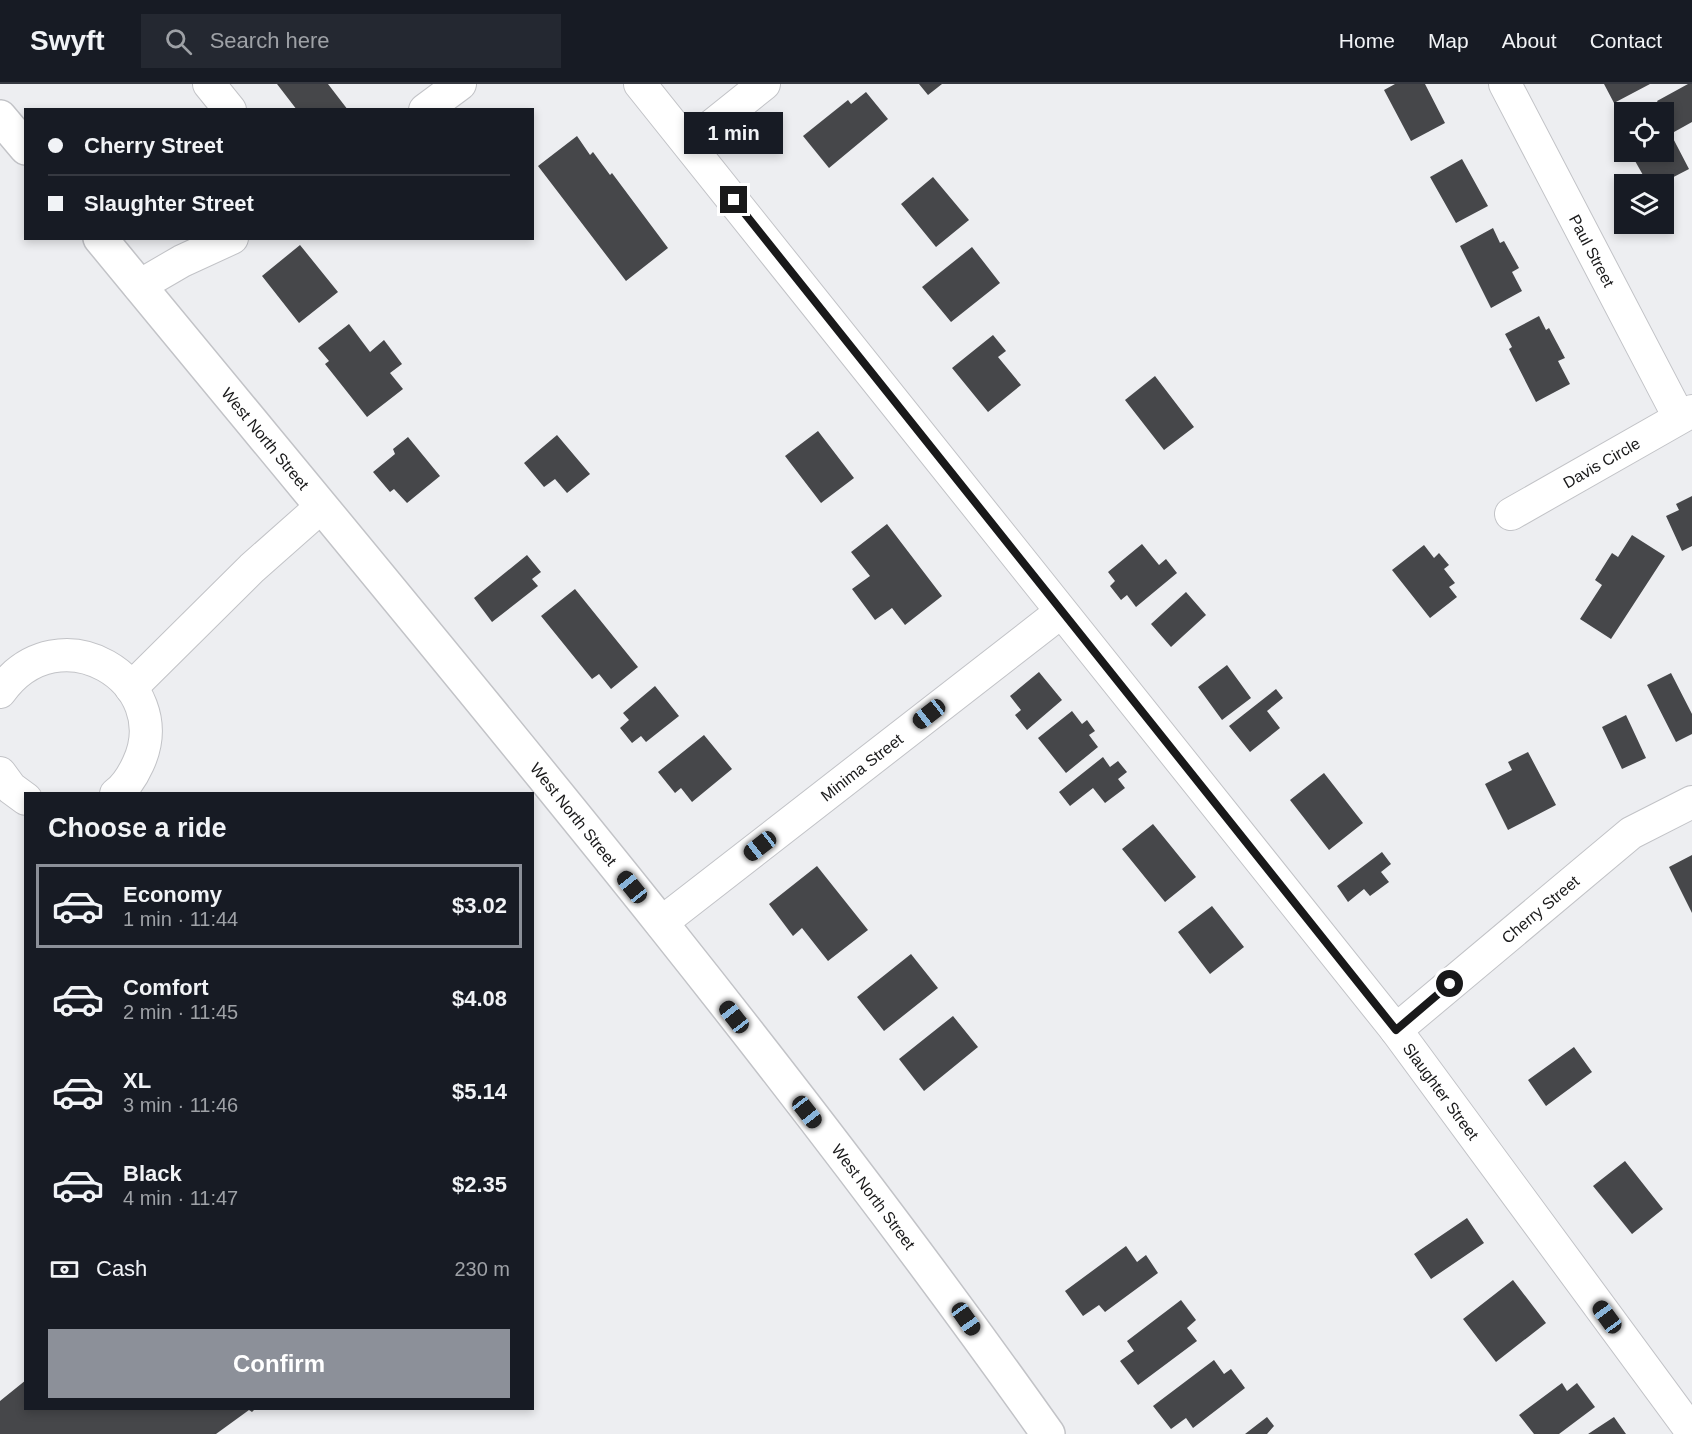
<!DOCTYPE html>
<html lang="en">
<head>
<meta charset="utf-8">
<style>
	body { margin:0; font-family:Arial,sans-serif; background:#242831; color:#f1f3f6; height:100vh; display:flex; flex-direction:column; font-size:22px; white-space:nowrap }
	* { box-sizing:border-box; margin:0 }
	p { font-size:20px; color:#9ea1a6 }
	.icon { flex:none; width:33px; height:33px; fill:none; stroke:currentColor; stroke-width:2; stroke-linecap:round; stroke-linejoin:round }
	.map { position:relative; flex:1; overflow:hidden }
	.details { position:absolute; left:24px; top:708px; width:510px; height:618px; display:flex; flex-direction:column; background:#171b24; border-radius:0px; box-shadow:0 3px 9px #0003 }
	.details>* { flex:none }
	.banner { position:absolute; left:24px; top:24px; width:510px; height:132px; border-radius:0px; box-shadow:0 3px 9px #0003; display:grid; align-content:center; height:132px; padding:0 24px; background:#171b24 }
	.controls { position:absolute; left:1614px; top:18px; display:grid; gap:12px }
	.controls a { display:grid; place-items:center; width:60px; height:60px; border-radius:0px; background:#171b24; box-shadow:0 3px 9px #0003; font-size:30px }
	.end { position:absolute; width:27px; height:27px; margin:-14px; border:8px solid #19191a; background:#fff; box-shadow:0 0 0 3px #fff }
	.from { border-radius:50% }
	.bubble { position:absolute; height:42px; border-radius:0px; background:#171b24; box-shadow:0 3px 9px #0003; font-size:20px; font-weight:700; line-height:42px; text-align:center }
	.car { position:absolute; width:18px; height:36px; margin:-18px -9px; border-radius:8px; box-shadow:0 0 4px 2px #0007; background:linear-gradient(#222 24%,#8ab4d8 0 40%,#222 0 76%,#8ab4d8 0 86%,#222 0) }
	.banner b { display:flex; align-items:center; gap:21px; height:57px; font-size:22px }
	.banner b+b { border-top:2px solid #363941 }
	.banner i { width:15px; height:15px; background:#f1f3f6 }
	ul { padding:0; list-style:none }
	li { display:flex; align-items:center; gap:18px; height:84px; margin:0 12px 9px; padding:0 12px; border:3px solid transparent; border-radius:0px }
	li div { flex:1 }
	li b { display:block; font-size:22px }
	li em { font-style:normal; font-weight:700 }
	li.current { border-color:#8c9099 }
	li>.icon { width:54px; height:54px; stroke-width:1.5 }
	h2 { padding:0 24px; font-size:27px; line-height:72px }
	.pay { display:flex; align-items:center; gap:15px; height:66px; padding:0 24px; font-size:22px }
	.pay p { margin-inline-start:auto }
	.primary-button { display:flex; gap:12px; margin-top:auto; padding:12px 24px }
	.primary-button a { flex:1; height:69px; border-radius:0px; background:#8c9099; color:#fff; font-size:24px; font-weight:700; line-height:69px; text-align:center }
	header { display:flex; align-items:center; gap:36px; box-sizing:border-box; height:84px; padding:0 30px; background:#171b24; border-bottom:2px solid #363941 }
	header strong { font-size:28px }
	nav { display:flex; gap:33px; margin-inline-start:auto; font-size:21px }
	.search { width:420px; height:54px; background:#242831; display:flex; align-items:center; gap:15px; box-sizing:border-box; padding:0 21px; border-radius:0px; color:#9ea1a6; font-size:22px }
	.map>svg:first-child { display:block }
	.building { fill:#46474a }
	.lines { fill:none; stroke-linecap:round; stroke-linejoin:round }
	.minor-casing { stroke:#c2c3c7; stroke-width:34 }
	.secondary-casing { stroke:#c2c3c7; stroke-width:36 }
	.minor { stroke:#fff; stroke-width:32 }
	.secondary { stroke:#fff; stroke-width:33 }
	.route { stroke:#19191a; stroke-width:8 }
	.labels { text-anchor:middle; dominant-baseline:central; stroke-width:6; stroke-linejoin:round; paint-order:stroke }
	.street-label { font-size:16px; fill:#19191a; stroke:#fff }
</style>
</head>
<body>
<header>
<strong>Swyft</strong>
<div class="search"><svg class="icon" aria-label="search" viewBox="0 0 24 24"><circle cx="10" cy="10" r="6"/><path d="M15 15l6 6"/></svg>Search here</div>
<nav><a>Home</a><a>Map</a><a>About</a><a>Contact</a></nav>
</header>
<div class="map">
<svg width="1692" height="1350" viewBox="0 0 1692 1350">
	<rect width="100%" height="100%" fill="#edeef1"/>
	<path class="building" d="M277,0H328L348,26H297Z
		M919,0H942L928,11Z
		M1395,0H1425L1445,39L1411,57L1384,6Z
		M1604,0H1650L1614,19Z
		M1688,0H1692V38L1674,48L1657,17Z
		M866,8L888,35L829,84L803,52L848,16L851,20Z
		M1664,37L1689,85L1660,100H1648L1630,68H1664Z
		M577,52L590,71L593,68L610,91L612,89L668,164L626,197L538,82Z
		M1462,75L1488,122L1456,139L1430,93Z
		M933,93L969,136L936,163L901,120Z
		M1493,144L1500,159L1504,157L1519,184L1512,188L1522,207L1491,224L1460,162Z
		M300,161L338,208L299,239L262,192Z
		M972,163L1000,199L951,238L922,203Z
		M1539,232L1546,246L1549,244L1565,274L1558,277L1570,300L1536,318L1509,265L1512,263L1505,250Z
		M349,240L370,268L384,256L402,280L390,289L403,305L367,333L325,280L329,277L318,264Z
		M993,251L1006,267L998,273L1021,301L988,328L952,284Z
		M1155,292L1194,343L1164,366L1125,316Z
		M818,347L854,394L821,419L785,372Z
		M557,351L590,390L567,409L555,395L544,403L524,379Z
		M408,353L440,392L407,419L394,405L390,408L373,388L395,370L393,365Z
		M1692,412V462L1682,467L1666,432L1679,426L1676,420Z
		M887,440L942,512L905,541L892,524L875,536L852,505L870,492L851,468Z
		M1632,451L1665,472L1611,555L1580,535L1602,501L1595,496L1612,469L1618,473Z
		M1142,460L1159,481L1166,475L1177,489L1136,523L1127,511L1121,516L1110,502L1115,497L1108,488Z
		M1424,461L1434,474L1439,469L1449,481L1444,485L1455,499L1449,503L1457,513L1430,534L1392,486Z
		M527,471L541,488L532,495L538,502L492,538L474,514Z
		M575,505L638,583L611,605L599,590L592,595L541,532Z
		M1186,508L1206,531L1171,563L1151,540Z
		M1227,581L1251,614L1222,636L1198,603Z
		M1039,588L1062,616L1027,646L1015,631L1021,626L1010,612Z
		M1671,589L1692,630V650L1676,658L1647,601Z
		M655,602L679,632L646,658L641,652L632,659L620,644L629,636L623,629Z
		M1276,605L1283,614L1267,627L1280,644L1250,668L1229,642Z
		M1072,627L1082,640L1087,636L1095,647L1089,651L1098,663L1066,689L1038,654Z
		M1626,631L1646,674L1622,685L1602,643Z
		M704,651L732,685L692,718L681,704L675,709L658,688Z
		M1528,668L1556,721L1508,746L1485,700L1512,686L1508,678Z
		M1103,673L1110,683L1118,677L1127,688L1118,695L1125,704L1105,719L1093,704L1070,722L1059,708Z
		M1324,689L1363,739L1329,766L1290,716Z
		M1153,740L1196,793L1165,818L1122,765Z
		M1382,768L1391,780L1381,788L1389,798L1370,812L1364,805L1348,818L1337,802Z
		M1692,771V829L1669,783Z
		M817,782L868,846L828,877L802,844L793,852L769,820Z
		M1212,822L1244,863L1210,890L1178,848Z
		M911,870L938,904L884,947L857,913Z
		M953,932L978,963L924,1007L899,975Z
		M1574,963L1592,988L1546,1022L1528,996Z
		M1625,1077L1663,1125L1632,1150L1593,1102Z
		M1467,1134L1484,1159L1431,1195L1414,1170Z
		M1126,1162L1137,1178L1146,1171L1158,1189L1105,1228L1099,1221L1083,1232L1065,1207Z
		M1513,1196L1546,1239L1496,1278L1463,1235Z
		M1181,1216L1196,1236L1187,1244L1197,1257L1138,1301L1120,1277L1134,1267L1127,1257Z
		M1214,1276L1224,1290L1231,1285L1245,1304L1193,1344L1186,1334L1171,1345L1153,1322Z
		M26,1296V1324H256L252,1328L249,1326L216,1350H0V1317Z
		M1562,1299L1567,1307L1577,1299L1595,1323L1559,1350H1534L1519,1331Z
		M1267,1333L1274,1342L1267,1350H1245Z
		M1614,1333L1626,1350H1588Z"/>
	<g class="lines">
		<defs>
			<g id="minor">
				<path d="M209,0L230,26"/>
				<path id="s1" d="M640,0L1396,946L1692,1348"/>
				<path id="s2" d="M1505,0L1679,333"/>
				<path d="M425,26L460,0"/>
				<path d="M689,60L764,0"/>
				<path d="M139,202L182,177L232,154"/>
				<path id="s3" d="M1511,430L1692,327"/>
				<path d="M131,604L252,484L321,423"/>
				<path d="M0,608C59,525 177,597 138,680C133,691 127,702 116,710"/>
				<path d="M0,689L11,704L26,715"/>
				<path id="s4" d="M661,839L1061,528"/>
				<path id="s5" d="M1396,946L1631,749L1692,718"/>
			</g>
			<g id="secondary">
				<path d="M0,33L26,64"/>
				<path id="s6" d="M100,154C423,547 754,935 1048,1350"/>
			</g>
		</defs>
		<use href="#minor" class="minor-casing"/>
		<use href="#secondary" class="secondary-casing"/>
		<use href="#minor" class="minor"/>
		<use href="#secondary" class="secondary"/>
	</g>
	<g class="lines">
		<path class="route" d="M734,116L1396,946L1450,900"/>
	</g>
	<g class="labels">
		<g class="street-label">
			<text stroke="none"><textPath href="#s2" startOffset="188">Paul Street</textPath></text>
			<text stroke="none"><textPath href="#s6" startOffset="260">West North Street</textPath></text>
			<text stroke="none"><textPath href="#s3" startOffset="104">Davis Circle</textPath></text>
			<text stroke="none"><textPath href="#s4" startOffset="254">Minima Street</textPath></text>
			<text stroke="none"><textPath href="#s6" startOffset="746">West North Street</textPath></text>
			<text stroke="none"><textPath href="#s5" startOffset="188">Cherry Street</textPath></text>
			<text stroke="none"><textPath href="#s1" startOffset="1287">Slaughter Street</textPath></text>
			<text stroke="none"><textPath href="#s6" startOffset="1232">West North Street</textPath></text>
		</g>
	</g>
</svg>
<div class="controls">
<a><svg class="icon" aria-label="locate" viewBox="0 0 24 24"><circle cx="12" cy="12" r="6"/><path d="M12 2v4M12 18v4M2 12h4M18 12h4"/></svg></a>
<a><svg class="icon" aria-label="layers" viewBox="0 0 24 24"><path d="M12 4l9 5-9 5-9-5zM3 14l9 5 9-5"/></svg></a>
</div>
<i class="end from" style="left:1450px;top:900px"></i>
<i class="end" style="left:734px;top:116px"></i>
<div class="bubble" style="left:684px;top:28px;width:99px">1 min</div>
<i class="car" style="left:929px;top:630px;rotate:232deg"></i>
<i class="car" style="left:760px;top:762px;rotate:232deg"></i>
<i class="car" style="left:632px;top:803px;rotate:321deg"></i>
<i class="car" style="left:734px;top:933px;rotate:322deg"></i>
<i class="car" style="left:807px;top:1028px;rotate:142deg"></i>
<i class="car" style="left:1607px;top:1233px;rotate:324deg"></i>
<i class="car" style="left:966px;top:1235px;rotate:145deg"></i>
<div class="banner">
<b><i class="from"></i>Cherry Street</b>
<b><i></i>Slaughter Street</b>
</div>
<section class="details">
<h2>Choose a ride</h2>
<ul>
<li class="current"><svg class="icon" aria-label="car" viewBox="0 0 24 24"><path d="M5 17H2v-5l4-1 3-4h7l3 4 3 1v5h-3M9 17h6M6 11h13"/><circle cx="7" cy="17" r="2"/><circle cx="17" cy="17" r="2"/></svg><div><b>Economy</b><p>1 min · 11:44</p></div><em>$3.02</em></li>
<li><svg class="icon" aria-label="car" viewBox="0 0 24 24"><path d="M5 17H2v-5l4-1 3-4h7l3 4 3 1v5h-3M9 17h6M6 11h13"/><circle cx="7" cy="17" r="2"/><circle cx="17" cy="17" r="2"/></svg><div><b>Comfort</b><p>2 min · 11:45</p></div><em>$4.08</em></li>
<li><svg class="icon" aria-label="car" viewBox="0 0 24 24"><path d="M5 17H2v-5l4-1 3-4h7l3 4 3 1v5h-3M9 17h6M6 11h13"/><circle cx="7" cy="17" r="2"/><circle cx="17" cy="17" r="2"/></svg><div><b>XL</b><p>3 min · 11:46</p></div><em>$5.14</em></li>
<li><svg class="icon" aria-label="car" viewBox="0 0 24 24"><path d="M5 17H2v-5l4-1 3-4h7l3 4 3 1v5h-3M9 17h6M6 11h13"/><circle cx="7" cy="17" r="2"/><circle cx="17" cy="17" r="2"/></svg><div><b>Black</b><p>4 min · 11:47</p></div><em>$2.35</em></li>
</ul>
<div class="pay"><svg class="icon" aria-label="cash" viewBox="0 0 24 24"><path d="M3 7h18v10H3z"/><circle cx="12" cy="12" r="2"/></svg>Cash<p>230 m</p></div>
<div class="primary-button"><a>Confirm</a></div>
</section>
</div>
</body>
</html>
